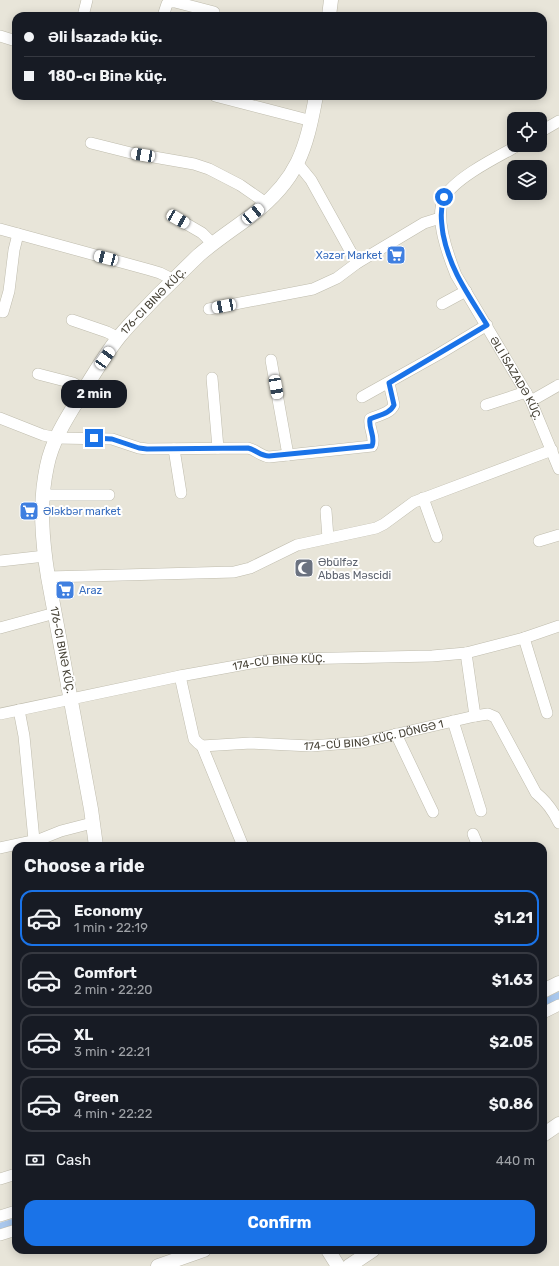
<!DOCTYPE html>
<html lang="en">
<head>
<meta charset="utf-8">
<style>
	body { margin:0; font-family:Rubik,sans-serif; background:#20242c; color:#f1f3f6; height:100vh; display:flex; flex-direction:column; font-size:15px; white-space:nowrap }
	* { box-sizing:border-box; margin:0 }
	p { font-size:13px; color:#9ea1a6 }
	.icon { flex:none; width:22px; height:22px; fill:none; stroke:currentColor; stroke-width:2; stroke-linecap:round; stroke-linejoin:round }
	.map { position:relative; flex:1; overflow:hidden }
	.side { position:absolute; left:12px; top:842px; width:535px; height:412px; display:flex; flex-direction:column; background:#171b24; border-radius:12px; box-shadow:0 2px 10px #0003 }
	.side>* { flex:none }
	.banner { position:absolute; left:12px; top:12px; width:535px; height:88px; border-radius:12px; box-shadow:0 2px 10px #0003; display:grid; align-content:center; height:88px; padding:0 12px; background:#171b24 }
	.controls { position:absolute; left:507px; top:112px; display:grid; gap:8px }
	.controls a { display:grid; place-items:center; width:40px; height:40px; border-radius:8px; background:#171b24; box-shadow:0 2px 10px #0003; font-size:20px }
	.end { position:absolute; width:18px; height:18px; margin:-9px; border:5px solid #1a73e8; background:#fff; box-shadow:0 0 0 2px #fff }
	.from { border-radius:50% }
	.bubble { position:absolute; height:28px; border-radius:12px; background:#171b24; box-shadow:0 2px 10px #0003; font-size:13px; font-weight:700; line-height:28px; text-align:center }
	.car { position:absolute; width:12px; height:24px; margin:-12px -6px; border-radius:5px; box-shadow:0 0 3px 1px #0007; background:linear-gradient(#fff 24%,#345 0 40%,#fff 0 76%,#345 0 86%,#fff 0) }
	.banner b { display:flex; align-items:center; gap:14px; height:38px; font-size:15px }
	.banner b+b { border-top:1px solid #363941 }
	.banner i { width:10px; height:10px; background:#f1f3f6 }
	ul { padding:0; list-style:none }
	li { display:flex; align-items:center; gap:12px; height:56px; margin:0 8px 6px; padding:0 4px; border:2px solid #363941; border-radius:12px }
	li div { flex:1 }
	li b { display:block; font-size:15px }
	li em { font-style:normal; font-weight:700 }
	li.current { border-color:#1a73e8 }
	li>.icon { width:36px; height:36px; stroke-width:1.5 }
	h2 { padding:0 12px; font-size:18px; line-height:48px }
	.pay { display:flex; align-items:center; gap:10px; height:44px; padding:0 12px; font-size:15px }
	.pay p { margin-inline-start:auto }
	.cta { display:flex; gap:8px; margin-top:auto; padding:8px 12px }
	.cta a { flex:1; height:46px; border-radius:12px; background:#1a73e8; color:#fff; font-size:16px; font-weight:700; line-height:46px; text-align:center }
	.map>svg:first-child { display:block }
	.residential { fill:#e8e5d9; fill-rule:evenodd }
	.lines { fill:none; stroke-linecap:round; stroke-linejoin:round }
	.canal { stroke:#aac8ed; stroke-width:10 }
	.minor-casing { stroke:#bfbcad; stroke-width:12 }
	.tertiary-casing { stroke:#bfbcad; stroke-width:15 }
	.minor { stroke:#fff; stroke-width:11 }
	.tertiary { stroke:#fff; stroke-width:14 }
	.route { stroke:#1a73e8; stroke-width:5 }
	.labels { text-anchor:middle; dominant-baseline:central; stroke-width:4; stroke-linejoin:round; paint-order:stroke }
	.shop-label { font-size:11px; fill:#366cbe; stroke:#fff; text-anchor:start }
	.street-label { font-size:11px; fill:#484438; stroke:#fff }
	.worship-label { font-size:11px; fill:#5b616d; stroke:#fff; text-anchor:start }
</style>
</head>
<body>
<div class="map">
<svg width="559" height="1266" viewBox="0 0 559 1266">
	<rect width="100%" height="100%" fill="#f4f3ea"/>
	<path class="residential" d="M0,0H559V1266H0ZM16,16H543V96H16ZM514,119H540V145H514ZM514,167H540V193H514ZM16,846H543V1250H16Z"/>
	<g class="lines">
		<path class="canal" d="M543,1005L559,997
			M0,1228L16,1223"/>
		<defs>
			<g id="minor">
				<path d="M83,16L87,0"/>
				<path d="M163,16L167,4L170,2H175L214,12"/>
				<path d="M0,36L16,41"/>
				<path d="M215,96L312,121"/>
				<path d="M540,132L559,121"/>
				<path d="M91,143L131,153L194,164L209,169L240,185L266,203"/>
				<path id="s1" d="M519,145C499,156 454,178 444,198C434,218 448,255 456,275L531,401L559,469"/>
				<path d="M298,164L311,180L357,263"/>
				<path d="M178,219L202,233L213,244"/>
				<path d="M0,229L150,270L160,273L174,280"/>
				<path d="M442,304L466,291"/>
				<path d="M209,309L313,289L337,278L357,263L424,223L440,218"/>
				<path d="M3,312L9,291L14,250L18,234"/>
				<path d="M72,320L107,332L119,338"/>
				<path d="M271,360L288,455"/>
				<path d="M38,374L73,383L84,389"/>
				<path d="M212,378L218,448"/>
				<path d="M362,397L439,354L487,325"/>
				<path d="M531,401L559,385"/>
				<path d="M486,405L526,392"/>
				<path d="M0,418L43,435L57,438L112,439L139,448L147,449L248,448C256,450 261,456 269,457L372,446C376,437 368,428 370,419C378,415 390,414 394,405L389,383"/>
				<path d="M174,449L181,493"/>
				<path d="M43,495H109"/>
				<path d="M423,498L437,537"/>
				<path d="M326,511L328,538"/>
				<path d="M539,541L559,535"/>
				<path d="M0,561L45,556"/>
				<path d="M48,577L234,572L250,568L297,545L376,528L384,524L414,502L552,450"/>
				<path d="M0,628L55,613"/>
				<path d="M524,638L547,713"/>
				<path d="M466,653L475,716"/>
				<path id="s2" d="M180,676L194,739L198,743L202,746L251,743L311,746L363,742L475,716L488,714L495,717L536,793C547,802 553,810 559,823"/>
				<path d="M19,710L24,736L34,840"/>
				<path id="s3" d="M0,714L180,676L263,661L292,659L432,656L466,653L524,638L559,626"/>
				<path d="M453,721L481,811"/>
				<path d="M396,734L433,812"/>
				<path d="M202,746L243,846"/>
				<path d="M473,834L478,846"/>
				<path d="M0,848L41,839L61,831L92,823"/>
				<path d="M543,1013L559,1005"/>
				<path d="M0,1179L16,1174"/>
				<path d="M0,1216L16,1211"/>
				<path d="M0,1235L16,1230"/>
			</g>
			<g id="tertiary">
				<path d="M329,16L331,0"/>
				<path id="s4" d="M96,846L91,809L48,577C42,540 39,503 47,466C52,441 66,419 79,398C92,377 104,356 119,337C131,322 145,309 158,295C172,282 185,268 199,255C216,240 235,228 252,215C298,179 306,150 316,96"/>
				<path d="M543,991L559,983"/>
				<path d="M543,1135L559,1124"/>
				<path d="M328,1250L338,1266"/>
				<path d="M158,1266L204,1250"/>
				<path d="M349,1266L373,1250"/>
			</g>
		</defs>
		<use href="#minor" class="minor-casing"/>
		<use href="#tertiary" class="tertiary-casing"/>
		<use href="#minor" class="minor"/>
		<use href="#tertiary" class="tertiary"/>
	</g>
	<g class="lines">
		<path class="route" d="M94,438L112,439L139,448L147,449L248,448C256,450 261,456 269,456L372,446C376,437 368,428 370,419C378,415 390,414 394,405L389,383L487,325C468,294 450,270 443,234C441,219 440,211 444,197"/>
	</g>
	<defs>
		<symbol id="supermarket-square" viewBox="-11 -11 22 22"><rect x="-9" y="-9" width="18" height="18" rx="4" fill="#3f7fe0" stroke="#fff"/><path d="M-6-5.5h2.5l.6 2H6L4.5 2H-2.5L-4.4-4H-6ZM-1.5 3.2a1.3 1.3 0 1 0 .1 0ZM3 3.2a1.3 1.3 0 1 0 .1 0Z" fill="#fff"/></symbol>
		<symbol id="mosque-square" viewBox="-11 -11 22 22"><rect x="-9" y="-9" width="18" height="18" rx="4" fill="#6b7280" stroke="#fff"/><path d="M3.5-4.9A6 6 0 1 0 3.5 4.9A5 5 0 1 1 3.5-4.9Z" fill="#fff"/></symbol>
	</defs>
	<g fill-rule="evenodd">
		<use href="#supermarket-square" x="385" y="244" width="22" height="22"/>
		<use href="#supermarket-square" x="18" y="500" width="22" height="22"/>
		<use href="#mosque-square" x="293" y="557" width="22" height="22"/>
		<use href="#supermarket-square" x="54" y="579" width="22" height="22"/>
	</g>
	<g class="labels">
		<g class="shop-label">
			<text x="382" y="255" text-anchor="end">Xəzər Market</text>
			<text x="43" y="511">Ələkbər market</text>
			<text x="79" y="590">Araz</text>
		</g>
		<g class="street-label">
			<text stroke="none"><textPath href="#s4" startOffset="583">176-CI BINƏ KÜÇ.</textPath></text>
			<text stroke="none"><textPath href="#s1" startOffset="292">ƏLI İSAZADƏ KÜÇ.</textPath></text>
			<text transform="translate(62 650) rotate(79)">176-CI BINƏ KÜÇ.</text>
			<text stroke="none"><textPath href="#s3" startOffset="284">174-CÜ BINƏ KÜÇ.</textPath></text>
			<text stroke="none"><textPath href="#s2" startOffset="248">174-CÜ BINƏ KÜÇ. DÖNGƏ 1</textPath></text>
		</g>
		<g class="worship-label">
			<text x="318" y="562">Əbülfəz<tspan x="318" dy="13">Abbas Məscidi</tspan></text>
		</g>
	</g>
</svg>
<div class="controls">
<a><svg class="icon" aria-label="locate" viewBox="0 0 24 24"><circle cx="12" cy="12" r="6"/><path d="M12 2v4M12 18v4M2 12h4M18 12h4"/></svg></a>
<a><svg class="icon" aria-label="layers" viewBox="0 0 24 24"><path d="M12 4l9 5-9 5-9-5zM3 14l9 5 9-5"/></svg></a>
</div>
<i class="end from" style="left:444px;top:197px"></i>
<i class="end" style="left:94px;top:438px"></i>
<div class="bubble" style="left:61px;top:380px;width:66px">2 min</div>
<i class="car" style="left:143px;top:155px;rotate:280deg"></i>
<i class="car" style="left:253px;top:214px;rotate:51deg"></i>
<i class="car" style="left:178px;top:219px;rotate:120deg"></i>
<i class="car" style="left:106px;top:258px;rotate:285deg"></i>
<i class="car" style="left:224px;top:306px;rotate:259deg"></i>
<i class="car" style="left:105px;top:358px;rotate:35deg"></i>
<i class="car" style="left:276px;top:387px;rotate:170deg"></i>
<div class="banner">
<b><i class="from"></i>Əli İsazadə küç.</b>
<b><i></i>180-cı Binə küç.</b>
</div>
<section class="side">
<h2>Choose a ride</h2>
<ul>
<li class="current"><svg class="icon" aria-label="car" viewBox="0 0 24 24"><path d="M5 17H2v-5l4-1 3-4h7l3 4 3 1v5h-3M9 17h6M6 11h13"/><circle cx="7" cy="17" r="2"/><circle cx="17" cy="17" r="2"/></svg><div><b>Economy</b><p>1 min · 22:19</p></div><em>$1.21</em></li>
<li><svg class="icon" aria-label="car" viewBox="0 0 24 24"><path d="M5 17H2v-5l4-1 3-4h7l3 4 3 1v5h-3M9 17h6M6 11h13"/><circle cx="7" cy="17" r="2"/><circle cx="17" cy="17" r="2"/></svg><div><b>Comfort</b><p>2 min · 22:20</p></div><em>$1.63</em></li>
<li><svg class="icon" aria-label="car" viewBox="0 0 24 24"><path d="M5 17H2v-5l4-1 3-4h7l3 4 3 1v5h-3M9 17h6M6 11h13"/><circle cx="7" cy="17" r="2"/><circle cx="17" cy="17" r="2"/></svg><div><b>XL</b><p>3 min · 22:21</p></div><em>$2.05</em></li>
<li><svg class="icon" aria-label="car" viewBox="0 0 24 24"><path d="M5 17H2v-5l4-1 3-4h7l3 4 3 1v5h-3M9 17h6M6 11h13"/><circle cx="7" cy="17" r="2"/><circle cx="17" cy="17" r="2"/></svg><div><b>Green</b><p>4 min · 22:22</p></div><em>$0.86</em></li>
</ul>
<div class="pay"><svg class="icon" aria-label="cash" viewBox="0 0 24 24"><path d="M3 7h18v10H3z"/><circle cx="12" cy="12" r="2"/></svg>Cash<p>440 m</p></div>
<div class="cta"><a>Confirm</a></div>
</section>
</div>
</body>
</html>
